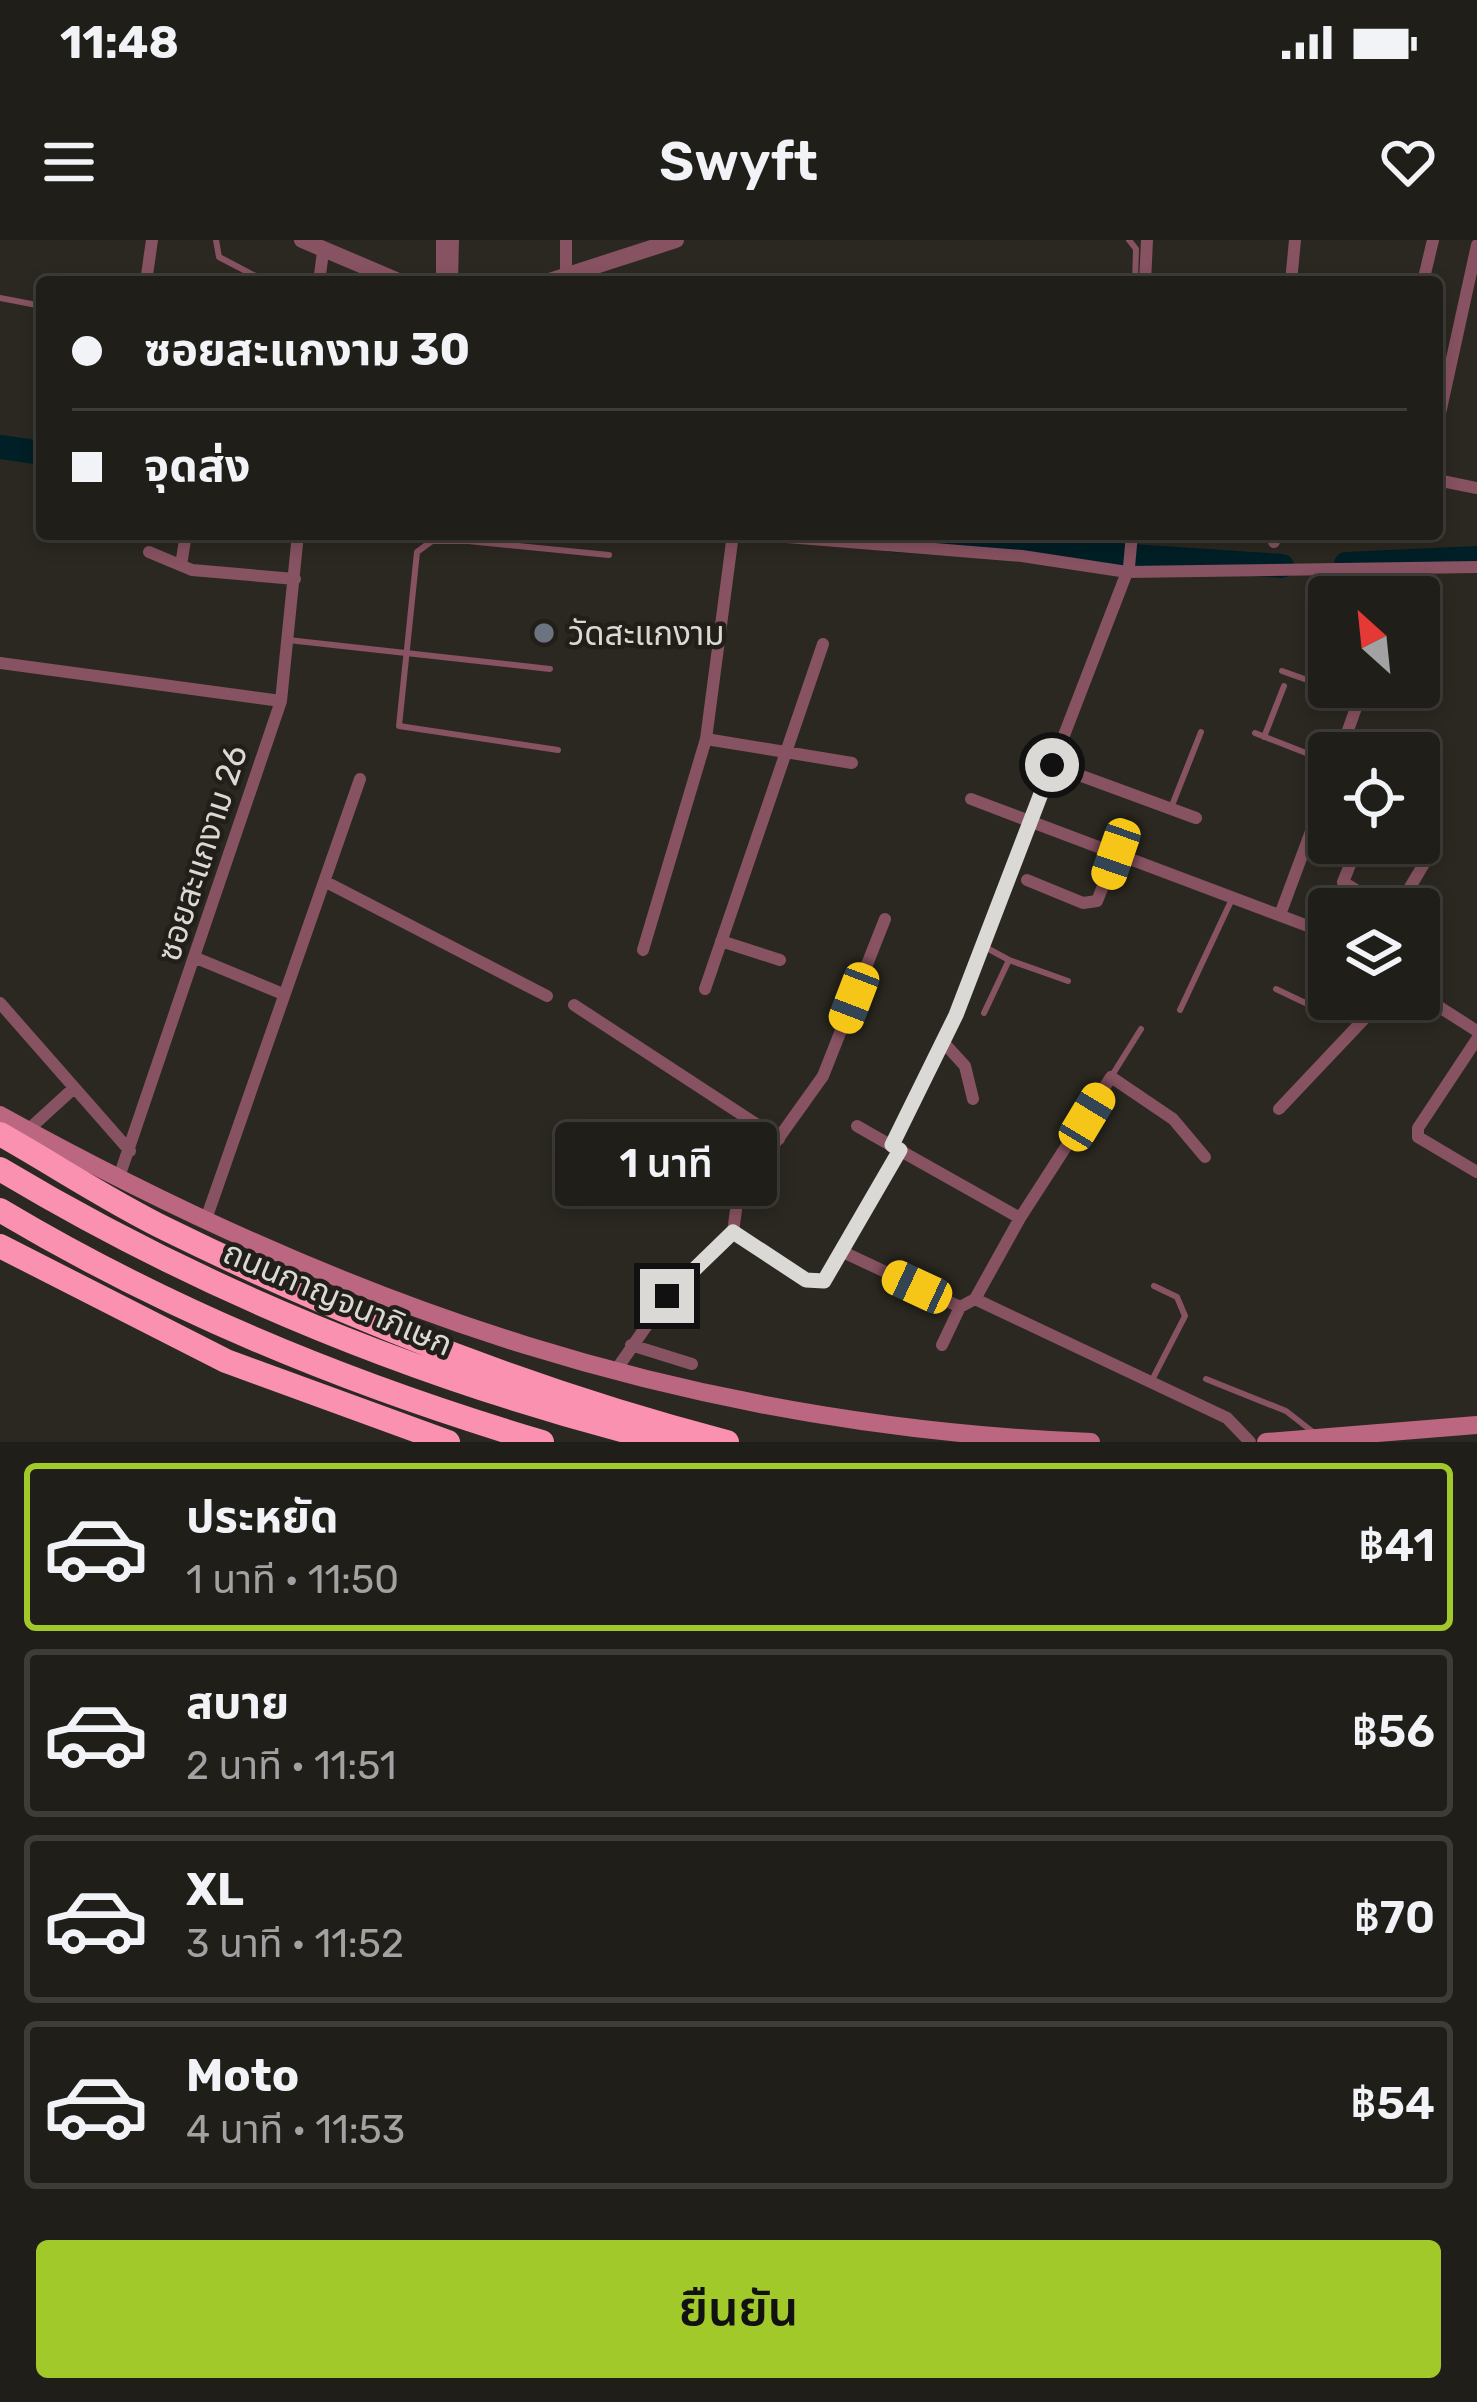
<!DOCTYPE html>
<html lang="th">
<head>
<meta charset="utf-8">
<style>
	body { margin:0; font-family:Rubik,"Noto Sans Thai",sans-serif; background:#282722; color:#f1f3f6; height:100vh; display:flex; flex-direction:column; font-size:45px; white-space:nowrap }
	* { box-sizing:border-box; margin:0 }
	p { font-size:39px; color:#a2a2a2 }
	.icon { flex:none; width:66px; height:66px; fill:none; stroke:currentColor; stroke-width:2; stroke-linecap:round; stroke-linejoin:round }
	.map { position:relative; height:1202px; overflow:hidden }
	.side { display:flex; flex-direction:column; background:#201e19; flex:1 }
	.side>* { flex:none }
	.guide { position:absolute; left:36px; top:36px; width:1407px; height:264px; border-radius:12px; box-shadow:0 6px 18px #0003,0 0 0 3px #3d3c38; display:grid; align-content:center; height:264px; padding:0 36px; background:#201e19 }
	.needle { width:78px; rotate:333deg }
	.fabs { position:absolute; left:1308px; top:336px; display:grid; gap:24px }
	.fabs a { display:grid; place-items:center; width:132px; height:132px; border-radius:12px; background:#201e19; box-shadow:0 6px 18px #0003,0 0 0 3px #3d3c38; font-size:60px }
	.end { position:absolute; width:54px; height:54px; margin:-27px; border:15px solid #dbd9d5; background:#111; box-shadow:0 0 0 6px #111 }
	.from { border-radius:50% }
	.bubble { position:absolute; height:84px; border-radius:12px; background:#201e19; box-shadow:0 6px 18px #0003,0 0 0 3px #3d3c38; font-size:39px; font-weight:600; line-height:84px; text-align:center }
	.car { position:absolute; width:36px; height:72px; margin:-36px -18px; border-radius:15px; box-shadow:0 0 9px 3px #0007; background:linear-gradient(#f5c518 24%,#345 0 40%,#f5c518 0 76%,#345 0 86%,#f5c518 0) }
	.guide b { display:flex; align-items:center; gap:42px; height:114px; font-size:45px }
	.guide b+b { border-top:3px solid #3d3c38 }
	.guide i { width:30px; height:30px; background:#f1f3f6 }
	ul { padding:21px 0 0; list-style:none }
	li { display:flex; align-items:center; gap:36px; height:168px; margin:0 24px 18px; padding:0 12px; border:6px solid #3d3c38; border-radius:12px }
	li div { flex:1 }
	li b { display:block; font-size:45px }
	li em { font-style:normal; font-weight:600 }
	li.selected { border-color:#a1c92a }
	li>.icon { width:108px; height:108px; stroke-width:1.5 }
	.button { display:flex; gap:24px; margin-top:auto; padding:24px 36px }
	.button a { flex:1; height:138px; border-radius:12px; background:#a1c92a; color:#111; font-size:48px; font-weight:600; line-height:138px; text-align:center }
	.status { display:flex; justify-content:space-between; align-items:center; height:84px; padding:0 60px; background:#201e19; direction:ltr }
	.status svg { height:33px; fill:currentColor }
	header { display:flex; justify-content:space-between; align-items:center; height:156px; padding:0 36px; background:#201e19; font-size:54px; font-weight:600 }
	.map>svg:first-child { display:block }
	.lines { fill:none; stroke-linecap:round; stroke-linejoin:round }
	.river { stroke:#001f26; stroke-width:24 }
	.service { stroke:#875261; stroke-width:6 }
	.minor { stroke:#875261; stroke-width:12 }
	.tertiary { stroke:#875261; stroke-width:16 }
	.secondary { stroke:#bb6781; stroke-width:18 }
	.motorway { stroke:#fa91b1; stroke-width:24 }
	.route { stroke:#dbd9d5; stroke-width:15 }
	.worship-dot { fill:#6b7280; stroke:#211f18; stroke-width:4.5 }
	.labels { text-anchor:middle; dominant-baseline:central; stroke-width:9; stroke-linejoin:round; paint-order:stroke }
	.poi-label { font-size:33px; fill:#dbd9d5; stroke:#211f18; text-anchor:start }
	.street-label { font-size:33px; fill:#dbd9d5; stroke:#211f18 }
</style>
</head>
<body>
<div class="status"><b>11:48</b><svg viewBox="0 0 49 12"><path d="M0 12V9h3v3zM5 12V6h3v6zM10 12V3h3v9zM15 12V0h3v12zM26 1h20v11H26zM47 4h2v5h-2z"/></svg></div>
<header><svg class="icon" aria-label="menu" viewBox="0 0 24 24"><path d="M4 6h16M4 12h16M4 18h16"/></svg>Swyft<svg class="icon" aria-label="heart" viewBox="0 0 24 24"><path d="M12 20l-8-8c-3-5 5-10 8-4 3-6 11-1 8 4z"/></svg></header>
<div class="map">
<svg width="1477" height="1202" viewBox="0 0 1477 1202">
	<rect width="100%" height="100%" fill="#2b2821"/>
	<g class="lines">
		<path class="river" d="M0,207L42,213
			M891,300L1282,326
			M1346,324L1477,318"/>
		<path class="service" d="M216,0L219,17L267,42
			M1129,0L1136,9L1135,42
			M0,58L42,66
			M469,294L468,301H432L417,312L399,486L558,510
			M468,301L609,315
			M288,400L550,429
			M1282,431L1344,453
			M1255,493L1329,522
			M1264,497L1284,446
			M1171,568L1201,492
			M1009,720L1068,741
			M1276,749L1318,769L1332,759
			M1180,770L1232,659
			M984,773L1009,720L985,707
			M1111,837L1141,789
			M1206,1139L1286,1171L1313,1192
			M1151,1142L1185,1076L1177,1057L1154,1046"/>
		<path class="minor" d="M442,0V42
			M566,0V36
			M146,42L152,0
			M319,42L323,12
			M452,42L453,0
			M1145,42L1147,0
			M1291,42L1295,0
			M1423,42L1433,0
			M1437,187L1477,5
			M1437,240L1477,248
			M749,294L1022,316L1127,332L1477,327
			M1274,302V294
			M149,312L192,330L295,339
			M181,325L186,294
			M0,423L281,461
			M706,499L852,523
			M1340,513L1358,462L1344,453
			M1052,525L1196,578
			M971,559L1329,694
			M1359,603L1343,642L1387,669
			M1027,640L1083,663L1097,661L1116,614
			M326,642L547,756
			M1397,669L1431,612
			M1281,672L1329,543
			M721,701L780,720
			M643,710L706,499L733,294
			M196,718L283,754
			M705,749L823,404
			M1419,754L1477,791
			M0,763L130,911
			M574,765L779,899
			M1477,799L1418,888V897L1477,932
			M944,803L965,826L973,859
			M1279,869L1383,759
			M857,886L892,906
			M28,890L74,848
			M1205,917L1173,879L1111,837L1020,978L975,1059L1227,1178L1250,1202
			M118,940L281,461L298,294
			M1020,978L892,906L956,775L1129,327L1132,294
			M205,982L360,539
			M733,992L738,955L823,836L885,679
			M843,1012L960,1067L975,1059
			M631,1105L692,1124
			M942,1105L960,1067
			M614,1133L667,1056L733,992L806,1040L824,1041L900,910"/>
		<path class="tertiary" d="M302,0L401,42
			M546,42L676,0"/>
		<path class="secondary" d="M0,875C350,1069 689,1186 1091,1202
			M1266,1202L1477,1185"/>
		<path class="motorway" d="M0,894C55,925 109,961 166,989C345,1077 534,1152 727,1202
			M0,929C210,1055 431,1143 668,1202
			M0,970C169,1071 353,1146 542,1202
			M0,1006L226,1121L448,1202"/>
	</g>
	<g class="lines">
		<path class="route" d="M667,1056L733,992L806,1040L824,1041L900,910L892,905L956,775L1052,525"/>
	</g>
	<circle class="worship-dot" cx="544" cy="393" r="12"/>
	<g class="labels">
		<g class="poi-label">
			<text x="568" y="393">วัดสะแกงาม</text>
		</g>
		<g class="street-label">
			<text transform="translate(202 613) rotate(-72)">ซอยสะแกงาม 26</text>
			<text transform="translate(338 1058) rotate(23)">ถนนกาญจนาภิเษก</text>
		</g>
	</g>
</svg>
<div class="fabs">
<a><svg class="needle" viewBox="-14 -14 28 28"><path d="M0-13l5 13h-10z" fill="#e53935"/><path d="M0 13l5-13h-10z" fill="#a2a2a2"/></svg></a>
<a><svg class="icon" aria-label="locate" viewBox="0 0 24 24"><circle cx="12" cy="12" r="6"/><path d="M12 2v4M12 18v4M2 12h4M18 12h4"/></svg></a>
<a><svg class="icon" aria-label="layers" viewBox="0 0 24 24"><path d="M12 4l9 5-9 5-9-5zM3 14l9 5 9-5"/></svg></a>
</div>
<i class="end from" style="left:1052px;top:525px"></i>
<i class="end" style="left:667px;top:1056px"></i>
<div class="bubble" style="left:555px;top:882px;width:222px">1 นาที</div>
<i class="car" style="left:1116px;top:614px;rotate:199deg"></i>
<i class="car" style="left:854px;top:758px;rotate:201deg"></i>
<i class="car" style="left:1087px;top:877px;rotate:31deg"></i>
<i class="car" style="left:917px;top:1047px;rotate:295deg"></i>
<div class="guide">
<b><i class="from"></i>ซอยสะแกงาม 30</b>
<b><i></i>จุดส่ง</b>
</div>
</div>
<section class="side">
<ul>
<li class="selected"><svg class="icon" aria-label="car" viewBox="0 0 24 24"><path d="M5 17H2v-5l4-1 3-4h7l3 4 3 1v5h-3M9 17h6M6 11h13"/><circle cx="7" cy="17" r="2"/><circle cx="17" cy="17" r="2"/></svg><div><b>ประหยัด</b><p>1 นาที · 11:50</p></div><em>฿41</em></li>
<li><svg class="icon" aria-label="car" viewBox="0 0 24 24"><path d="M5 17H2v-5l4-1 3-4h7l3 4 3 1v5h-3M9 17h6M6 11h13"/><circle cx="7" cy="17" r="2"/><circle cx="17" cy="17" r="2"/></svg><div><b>สบาย</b><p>2 นาที · 11:51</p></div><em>฿56</em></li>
<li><svg class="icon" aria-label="car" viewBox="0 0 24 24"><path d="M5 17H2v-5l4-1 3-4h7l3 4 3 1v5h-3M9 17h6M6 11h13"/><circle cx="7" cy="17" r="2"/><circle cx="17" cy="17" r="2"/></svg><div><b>XL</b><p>3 นาที · 11:52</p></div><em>฿70</em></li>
<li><svg class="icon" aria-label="car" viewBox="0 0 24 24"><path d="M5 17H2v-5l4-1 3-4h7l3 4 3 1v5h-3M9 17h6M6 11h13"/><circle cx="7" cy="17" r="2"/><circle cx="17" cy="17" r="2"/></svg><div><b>Moto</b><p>4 นาที · 11:53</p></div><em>฿54</em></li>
</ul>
<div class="button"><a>ยืนยัน</a></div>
</section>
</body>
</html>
